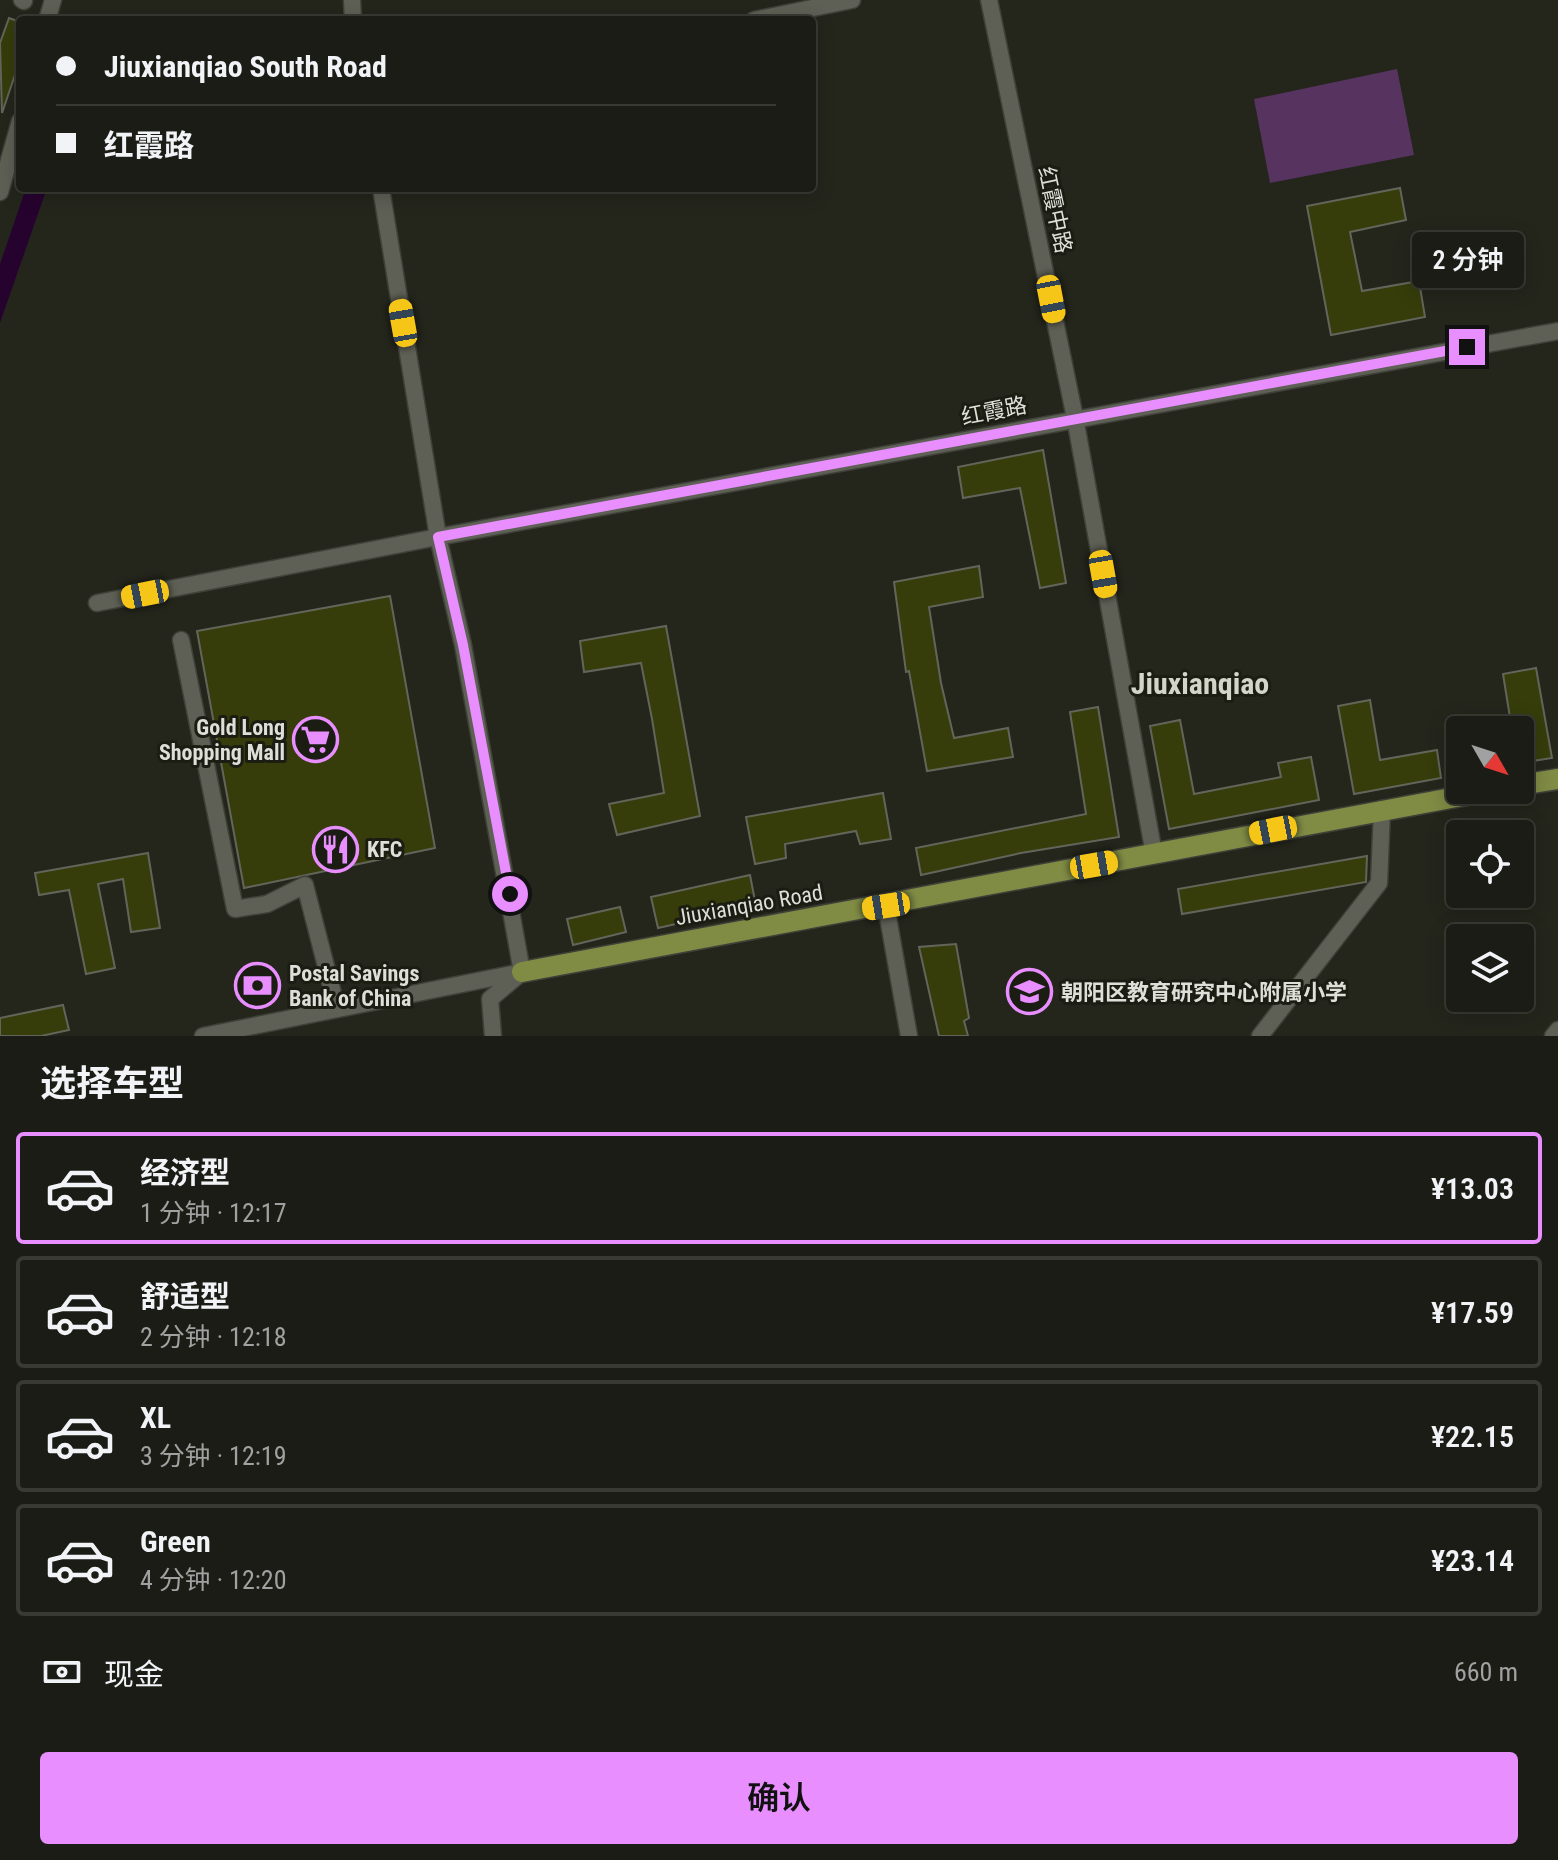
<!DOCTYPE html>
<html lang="zh">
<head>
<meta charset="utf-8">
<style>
	body { margin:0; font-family:"Roboto Condensed","Noto Sans SC",sans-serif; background:#282922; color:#f1f3f6; height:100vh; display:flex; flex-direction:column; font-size:30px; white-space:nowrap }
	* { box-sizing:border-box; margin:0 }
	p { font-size:26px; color:#a0a1a0 }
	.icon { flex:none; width:44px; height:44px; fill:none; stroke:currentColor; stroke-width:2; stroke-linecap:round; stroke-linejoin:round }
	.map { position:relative; height:1036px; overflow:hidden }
	.drawer { display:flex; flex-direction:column; background:#1b1c15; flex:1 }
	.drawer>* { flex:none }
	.guide { position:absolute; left:16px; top:16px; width:800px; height:176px; border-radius:8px; box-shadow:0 4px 20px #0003,0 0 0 2px #393a34; display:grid; align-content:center; height:176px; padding:0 40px; background:#1b1c15 }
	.needle { width:52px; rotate:129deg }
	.controls { position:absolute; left:1446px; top:716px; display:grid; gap:16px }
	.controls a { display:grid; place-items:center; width:88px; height:88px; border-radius:8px; background:#1b1c15; box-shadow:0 4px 20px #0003,0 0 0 2px #393a34; font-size:40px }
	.end { position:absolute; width:36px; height:36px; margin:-18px; border:10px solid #e88eff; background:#111; box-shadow:0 0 0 4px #111 }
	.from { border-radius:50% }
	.bubble { position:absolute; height:56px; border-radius:8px; background:#1b1c15; box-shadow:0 4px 20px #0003,0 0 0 2px #393a34; font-size:26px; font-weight:600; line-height:56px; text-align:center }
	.car { position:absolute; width:24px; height:48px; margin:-24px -12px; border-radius:10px; box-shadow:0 0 6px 2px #0007; background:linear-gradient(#f5c518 24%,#345 0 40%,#f5c518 0 76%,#345 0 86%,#f5c518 0) }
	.guide b { display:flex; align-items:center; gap:28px; height:76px; font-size:30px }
	.guide b+b { border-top:2px solid #393a34 }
	.guide i { width:20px; height:20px; background:#f1f3f6 }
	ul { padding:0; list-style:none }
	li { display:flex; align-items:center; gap:24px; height:112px; margin:0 16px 12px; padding:0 24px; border:4px solid #393a34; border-radius:8px }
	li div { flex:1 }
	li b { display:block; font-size:30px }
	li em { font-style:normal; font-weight:600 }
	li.on { border-color:#e88eff }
	li>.icon { width:72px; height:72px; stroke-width:1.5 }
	h2 { padding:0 40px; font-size:36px; line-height:96px }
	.pay { display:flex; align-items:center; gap:20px; height:88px; padding:0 40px; font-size:30px }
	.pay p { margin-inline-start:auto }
	.button { display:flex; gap:16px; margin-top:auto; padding:16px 40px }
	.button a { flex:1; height:92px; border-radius:8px; background:#e88eff; color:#111; font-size:32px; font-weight:600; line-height:92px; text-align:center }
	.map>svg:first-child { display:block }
	.green { fill:#573360 }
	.water { fill:#26032f }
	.building { fill:#363d0b; stroke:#63655a; stroke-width:2 }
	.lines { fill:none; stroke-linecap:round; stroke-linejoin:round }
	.minor-casing { stroke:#3f4139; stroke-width:19 }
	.major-casing { stroke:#3f4139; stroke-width:23 }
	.minor { stroke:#5e6055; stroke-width:16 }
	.major { stroke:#808b44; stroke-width:20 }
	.route { stroke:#e88eff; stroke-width:10 }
	.labels { text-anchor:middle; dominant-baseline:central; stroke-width:6; stroke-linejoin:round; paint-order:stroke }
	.street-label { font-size:22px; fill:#dddfd8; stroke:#1b1d13 }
	.poi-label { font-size:22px; font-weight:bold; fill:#dddfd8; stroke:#1b1d13; text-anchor:start }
	.district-label { font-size:30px; font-weight:bold; fill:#d2d5c8; stroke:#1b1d13 }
</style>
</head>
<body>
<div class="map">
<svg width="1558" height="1036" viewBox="0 0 1558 1036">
	<rect width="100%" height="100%" fill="#24261c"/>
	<path class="green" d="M1397,69L1414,155L1270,183L1254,99Z"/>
	<path class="water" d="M26,188H47L0,323V264Z"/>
	<path class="building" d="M9,18L20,22V60L2,113L0,43Z
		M1400,188L1406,220L1350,232L1362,291L1419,281L1425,317L1331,335L1307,206Z
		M1043,450L1066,583L1040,588L1020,488L963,498L958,467Z
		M979,566L983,597L929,607L941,683L954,738L1008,728L1013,757L927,771L909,671L906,672L894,582Z
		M390,596L435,848L244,888L197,631Z
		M666,626L700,816L617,835L609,804L664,793L652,719L641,663L584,672L580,641Z
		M1536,668L1552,758L1520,763V730H1512L1503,674Z
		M1370,700L1380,760L1437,750L1441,778L1354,794L1338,706Z
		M1098,707L1119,837L1021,853L921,875L916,848L1086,814L1070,712Z
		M1180,720L1194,794L1281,777L1278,763L1311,757L1319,800L1169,829L1150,726Z
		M883,793L891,839L860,844L856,831L785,844L786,858L755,864L746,817Z
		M148,853L160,928L131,932L123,879L98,884L115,968L86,974L69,890L39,895L35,873Z
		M1367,856L1366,882L1182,914L1178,889Z
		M750,875L756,906L658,928L651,897Z
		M620,907L626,932L573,945L567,919Z
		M956,944L969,1018L964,1021L968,1036H939L919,947Z
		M63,1005L69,1030L41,1036H0V1018Z"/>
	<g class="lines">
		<defs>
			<path id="minor" d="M22,0L24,1
				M352,0L353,20
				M989,0L1075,418L1154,854
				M47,20L53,0
				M754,20L852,0
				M381,188L438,537L463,645L522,972
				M0,192L20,121
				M97,603L438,537L1558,331
				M181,640L235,909L267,904L305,885L337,1009
				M886,906L909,1036
				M203,1036L522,972
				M493,1036L490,999L521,973
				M1260,1036L1379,883L1382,809
				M1553,1036L1558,1030"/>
			<path id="major" d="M1520,785L1558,779
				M522,972L1494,790"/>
		</defs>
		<use href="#minor" class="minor-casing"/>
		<use href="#major" class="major-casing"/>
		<use href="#minor" class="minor"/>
		<use href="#major" class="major"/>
	</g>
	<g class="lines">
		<path class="route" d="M510,894L463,645L438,537L1467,347"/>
	</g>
	<defs>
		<symbol id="supermarket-ring" viewBox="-11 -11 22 22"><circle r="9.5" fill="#1b1d13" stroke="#e88eff" stroke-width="1.5"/><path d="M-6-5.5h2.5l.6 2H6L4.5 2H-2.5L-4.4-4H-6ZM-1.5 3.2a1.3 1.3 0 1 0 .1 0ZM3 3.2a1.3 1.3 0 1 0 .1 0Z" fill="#e88eff"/></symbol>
		<symbol id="restaurant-ring" viewBox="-11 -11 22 22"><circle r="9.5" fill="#1b1d13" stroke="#e88eff" stroke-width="1.5"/><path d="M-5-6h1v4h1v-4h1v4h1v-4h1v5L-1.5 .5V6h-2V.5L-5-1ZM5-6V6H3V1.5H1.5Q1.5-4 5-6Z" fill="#e88eff"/></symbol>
		<symbol id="bank-ring" viewBox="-11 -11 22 22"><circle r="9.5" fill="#1b1d13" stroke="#e88eff" stroke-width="1.5"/><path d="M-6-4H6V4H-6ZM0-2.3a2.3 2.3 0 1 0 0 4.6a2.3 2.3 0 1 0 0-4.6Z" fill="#e88eff"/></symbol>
		<symbol id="school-ring" viewBox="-11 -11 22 22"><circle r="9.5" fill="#1b1d13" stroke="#e88eff" stroke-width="1.5"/><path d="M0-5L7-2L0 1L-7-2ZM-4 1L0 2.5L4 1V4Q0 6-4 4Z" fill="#e88eff"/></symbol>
	</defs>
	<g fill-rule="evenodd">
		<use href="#supermarket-ring" x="290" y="714" width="51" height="51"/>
		<use href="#restaurant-ring" x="310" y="824" width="51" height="51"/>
		<use href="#bank-ring" x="232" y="960" width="51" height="51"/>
		<use href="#school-ring" x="1004" y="966" width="51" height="51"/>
	</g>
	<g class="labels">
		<g class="street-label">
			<text transform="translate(1055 210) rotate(78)">红霞中路</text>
			<text transform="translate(994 411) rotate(-11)">红霞路</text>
			<text transform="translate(749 905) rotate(-10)">Jiuxianqiao Road</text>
		</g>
		<g class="poi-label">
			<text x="285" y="727" text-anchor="end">Gold Long<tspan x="285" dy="25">Shopping Mall</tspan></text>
			<text x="367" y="849">KFC</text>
			<text x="289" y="973">Postal Savings<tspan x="289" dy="25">Bank of China</tspan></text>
			<text x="1061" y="992">朝阳区教育研究中心附属小学</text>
		</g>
		<g class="district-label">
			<text x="1200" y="683">Jiuxianqiao</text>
		</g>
	</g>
</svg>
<div class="controls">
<a><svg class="needle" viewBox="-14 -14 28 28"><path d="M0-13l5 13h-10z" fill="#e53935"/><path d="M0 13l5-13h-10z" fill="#a0a1a0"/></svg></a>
<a><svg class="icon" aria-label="locate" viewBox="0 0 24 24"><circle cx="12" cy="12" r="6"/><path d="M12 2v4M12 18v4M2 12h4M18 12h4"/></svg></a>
<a><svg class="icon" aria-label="layers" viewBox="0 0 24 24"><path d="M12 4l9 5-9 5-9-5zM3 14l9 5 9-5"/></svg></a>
</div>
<i class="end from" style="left:510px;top:894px"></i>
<i class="end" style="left:1467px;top:347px"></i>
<div class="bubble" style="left:1412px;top:232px;width:112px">2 分钟</div>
<i class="car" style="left:1051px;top:299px;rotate:169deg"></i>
<i class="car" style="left:403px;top:323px;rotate:350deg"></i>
<i class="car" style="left:1103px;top:574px;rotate:170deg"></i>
<i class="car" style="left:145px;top:594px;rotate:259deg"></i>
<i class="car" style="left:1273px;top:830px;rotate:259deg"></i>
<i class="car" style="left:1094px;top:865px;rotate:80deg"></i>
<i class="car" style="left:886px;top:906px;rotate:261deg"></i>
<div class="guide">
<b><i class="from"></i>Jiuxianqiao South Road</b>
<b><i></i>红霞路</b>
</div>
</div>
<section class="drawer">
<h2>选择车型</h2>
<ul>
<li class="on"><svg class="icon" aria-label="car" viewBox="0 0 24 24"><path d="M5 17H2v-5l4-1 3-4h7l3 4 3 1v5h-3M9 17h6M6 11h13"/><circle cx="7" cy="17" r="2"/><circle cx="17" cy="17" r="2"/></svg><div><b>经济型</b><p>1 分钟 · 12:17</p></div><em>¥13.03</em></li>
<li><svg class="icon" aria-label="car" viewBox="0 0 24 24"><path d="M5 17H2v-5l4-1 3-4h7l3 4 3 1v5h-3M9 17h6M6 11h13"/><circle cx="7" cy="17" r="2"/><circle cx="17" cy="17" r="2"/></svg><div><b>舒适型</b><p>2 分钟 · 12:18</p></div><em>¥17.59</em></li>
<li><svg class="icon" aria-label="car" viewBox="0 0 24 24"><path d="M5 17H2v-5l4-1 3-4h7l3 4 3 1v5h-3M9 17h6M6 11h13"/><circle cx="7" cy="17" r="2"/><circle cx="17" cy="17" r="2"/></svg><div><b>XL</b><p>3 分钟 · 12:19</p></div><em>¥22.15</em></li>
<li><svg class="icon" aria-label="car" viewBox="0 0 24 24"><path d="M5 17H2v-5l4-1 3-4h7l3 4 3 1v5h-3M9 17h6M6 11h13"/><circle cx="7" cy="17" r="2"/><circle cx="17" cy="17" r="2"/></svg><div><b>Green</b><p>4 分钟 · 12:20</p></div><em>¥23.14</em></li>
</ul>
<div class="pay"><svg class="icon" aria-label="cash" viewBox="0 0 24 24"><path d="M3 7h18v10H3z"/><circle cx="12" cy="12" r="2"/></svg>现金<p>660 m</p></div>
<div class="button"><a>确认</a></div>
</section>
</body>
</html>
